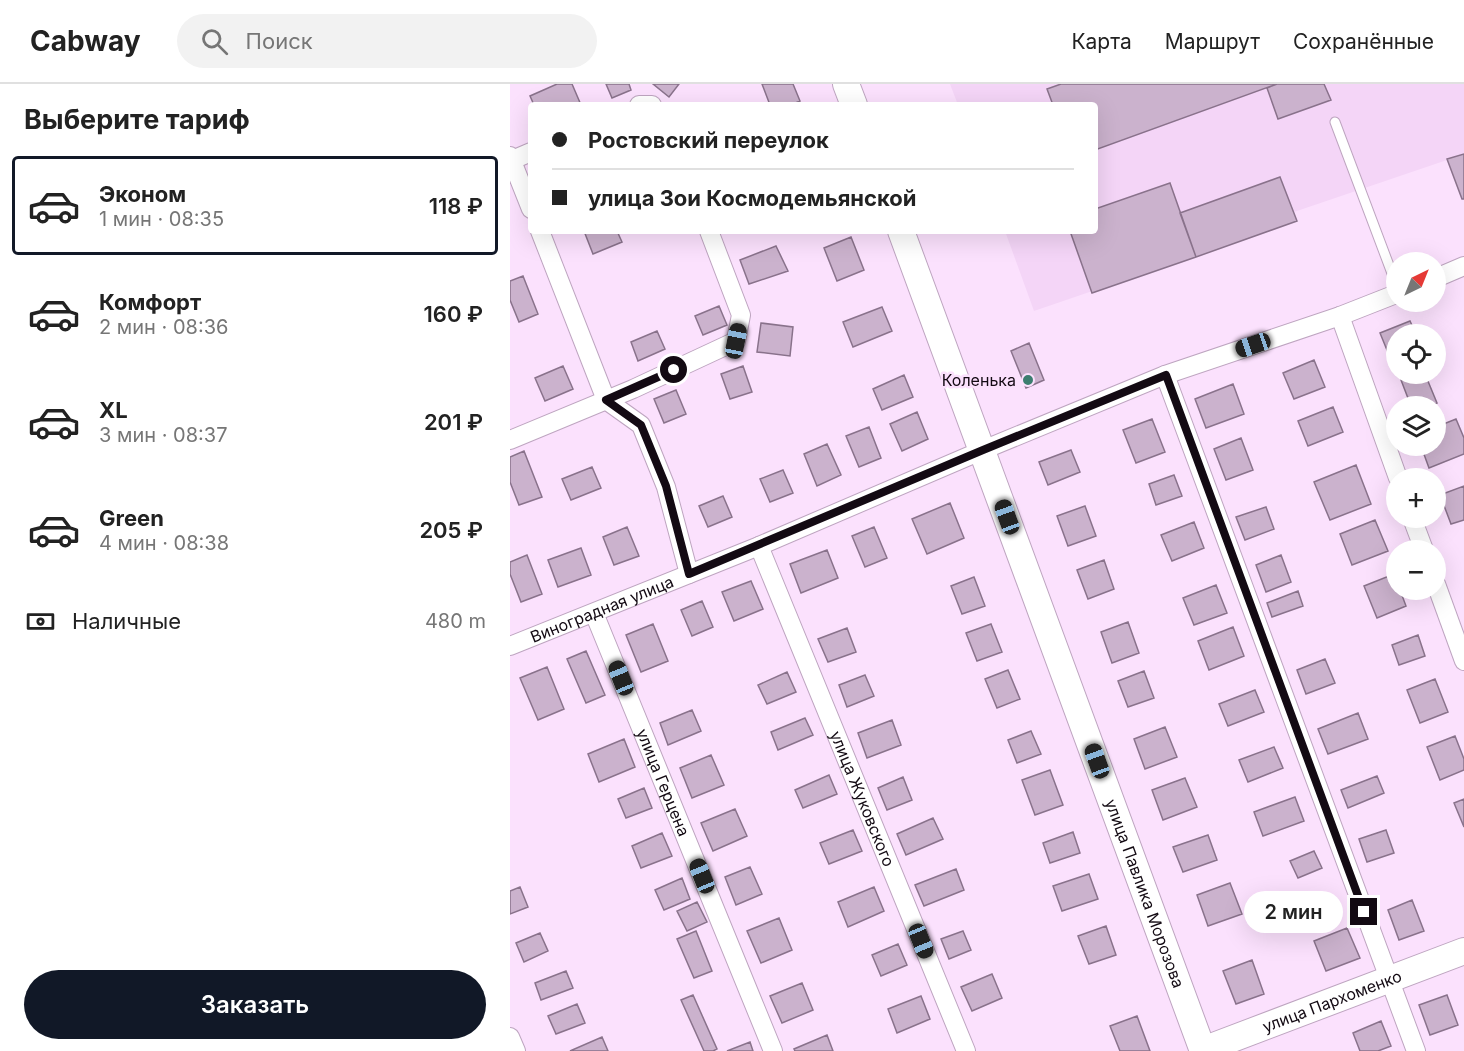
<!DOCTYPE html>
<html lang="ru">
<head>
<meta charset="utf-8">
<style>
	body { margin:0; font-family:Inter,sans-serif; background:#f2f2f2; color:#222; height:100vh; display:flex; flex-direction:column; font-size:22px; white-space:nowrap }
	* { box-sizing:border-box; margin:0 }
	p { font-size:20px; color:#767676 }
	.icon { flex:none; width:33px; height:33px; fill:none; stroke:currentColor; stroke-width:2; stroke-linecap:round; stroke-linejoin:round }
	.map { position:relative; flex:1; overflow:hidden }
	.panel { display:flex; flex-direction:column; background:#fff; width:510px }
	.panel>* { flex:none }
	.top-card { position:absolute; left:18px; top:18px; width:570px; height:132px; border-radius:6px; box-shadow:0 6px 24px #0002; display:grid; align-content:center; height:132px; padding:0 24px; background:#fff }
	.needle { width:39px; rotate:43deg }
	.fabs { position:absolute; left:876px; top:168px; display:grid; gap:12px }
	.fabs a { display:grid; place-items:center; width:60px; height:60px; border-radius:50%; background:#fff; box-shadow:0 6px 24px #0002; font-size:30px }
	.end { position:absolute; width:27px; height:27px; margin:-14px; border:8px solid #130a13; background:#fff; box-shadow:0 0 0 3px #fff }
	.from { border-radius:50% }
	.bubble { position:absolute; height:42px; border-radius:21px; background:#fff; box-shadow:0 6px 24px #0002; font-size:20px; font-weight:600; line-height:42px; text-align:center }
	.car { position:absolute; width:18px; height:36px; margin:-18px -9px; border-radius:8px; box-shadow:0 0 4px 2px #0007; background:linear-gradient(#222 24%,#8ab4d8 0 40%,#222 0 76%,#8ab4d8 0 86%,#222 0) }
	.top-card b { display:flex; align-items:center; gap:21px; height:57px; font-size:22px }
	.top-card b+b { border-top:2px solid #e0e0e0 }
	.top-card i { width:15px; height:15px; background:#222 }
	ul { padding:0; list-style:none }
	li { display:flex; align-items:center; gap:18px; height:99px; margin:0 12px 9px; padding:0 12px; border:3px solid transparent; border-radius:6px }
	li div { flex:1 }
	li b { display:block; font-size:22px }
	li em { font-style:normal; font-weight:600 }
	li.selected { border-color:#111827 }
	li>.icon { width:54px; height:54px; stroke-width:1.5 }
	h2 { padding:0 24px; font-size:27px; line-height:72px }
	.pay { display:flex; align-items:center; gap:15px; height:66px; padding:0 24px; font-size:22px }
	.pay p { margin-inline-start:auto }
	.action { display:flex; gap:12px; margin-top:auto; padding:12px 24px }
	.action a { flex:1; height:69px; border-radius:36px; background:#111827; color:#fff; font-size:24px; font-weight:600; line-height:69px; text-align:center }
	header { display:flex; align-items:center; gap:36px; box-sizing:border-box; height:84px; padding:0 30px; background:#fff; border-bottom:2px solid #e0e0e0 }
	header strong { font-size:28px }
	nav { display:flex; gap:33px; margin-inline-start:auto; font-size:21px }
	.search { width:420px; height:54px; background:#f2f2f2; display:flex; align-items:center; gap:15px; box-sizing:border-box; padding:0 21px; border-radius:33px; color:#767676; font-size:22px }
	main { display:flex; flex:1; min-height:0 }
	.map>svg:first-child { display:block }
	.built { fill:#f4d5f7 }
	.building { fill:#cbb2cd; stroke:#89728b; stroke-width:1.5 }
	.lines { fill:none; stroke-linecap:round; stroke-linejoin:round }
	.lane-casing { stroke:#bea5c0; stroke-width:11 }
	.street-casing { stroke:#bea5c0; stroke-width:20 }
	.secondary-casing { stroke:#bea5c0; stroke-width:28 }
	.lane { stroke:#fff; stroke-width:9 }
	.street { stroke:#fff; stroke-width:18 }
	.secondary { stroke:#fff; stroke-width:26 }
	.route { stroke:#130a13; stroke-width:8 }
	.poi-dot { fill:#3c7e6f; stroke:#fbe1fd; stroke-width:2 }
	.labels { text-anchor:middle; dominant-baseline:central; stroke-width:5; stroke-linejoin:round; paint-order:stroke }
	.poi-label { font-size:16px; fill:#130a13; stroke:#fbe1fd; text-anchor:end }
	.street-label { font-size:16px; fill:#130a13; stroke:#fbe1fd }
</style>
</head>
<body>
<header>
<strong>Cabway</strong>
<div class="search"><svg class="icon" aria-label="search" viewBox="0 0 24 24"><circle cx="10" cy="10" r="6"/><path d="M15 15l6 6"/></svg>Поиск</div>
<nav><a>Карта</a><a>Маршрут</a><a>Сохранённые</a></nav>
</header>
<main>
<section class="panel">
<h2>Выберите тариф</h2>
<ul>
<li class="selected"><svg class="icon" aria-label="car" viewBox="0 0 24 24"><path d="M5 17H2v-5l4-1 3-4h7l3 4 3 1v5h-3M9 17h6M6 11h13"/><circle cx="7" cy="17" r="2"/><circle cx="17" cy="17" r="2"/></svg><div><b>Эконом</b><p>1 мин · 08:35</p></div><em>118 ₽</em></li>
<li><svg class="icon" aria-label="car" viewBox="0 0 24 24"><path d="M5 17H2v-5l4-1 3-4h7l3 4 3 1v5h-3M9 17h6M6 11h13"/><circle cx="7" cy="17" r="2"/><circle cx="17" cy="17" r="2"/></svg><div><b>Комфорт</b><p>2 мин · 08:36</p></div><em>160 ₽</em></li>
<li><svg class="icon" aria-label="car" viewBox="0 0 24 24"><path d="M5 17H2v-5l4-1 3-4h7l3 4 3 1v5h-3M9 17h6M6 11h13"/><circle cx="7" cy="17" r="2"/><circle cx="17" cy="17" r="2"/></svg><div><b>XL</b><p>3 мин · 08:37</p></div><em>201 ₽</em></li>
<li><svg class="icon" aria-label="car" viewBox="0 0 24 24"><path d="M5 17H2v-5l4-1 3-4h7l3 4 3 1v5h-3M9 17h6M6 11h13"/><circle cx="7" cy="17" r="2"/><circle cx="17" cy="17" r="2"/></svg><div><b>Green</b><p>4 мин · 08:38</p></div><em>205 ₽</em></li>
</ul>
<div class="pay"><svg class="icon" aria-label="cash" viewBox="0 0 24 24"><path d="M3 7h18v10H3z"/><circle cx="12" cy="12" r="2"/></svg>Наличные<p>480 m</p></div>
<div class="action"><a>Заказать</a></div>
</section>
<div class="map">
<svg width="954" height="967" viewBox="0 0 954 967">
	<rect width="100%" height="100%" fill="#fbe1fd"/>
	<path class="built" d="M440,0H954V115H952L937,76L784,128L787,137L524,227L495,147H585V21H448Z"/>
	<path class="building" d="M47,0H62L71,21H24L20,12Z
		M96,0H119L121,6L102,14Z
		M143,0H169L159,13Z
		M252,0H283L290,17L281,21H260Z
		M551,0H767L585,66V21H543L537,5Z
		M767,0H814L821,16L768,35L757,4Z
		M954,70V115H952L937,75Z
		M770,93L787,137L686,173L670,129Z
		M660,99L686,173L582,209L560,147H585V125Z
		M74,147H107L112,158L83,170Z
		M341,153L354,186L327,197L314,164Z
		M266,162L278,187L239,200L230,176Z
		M13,192L28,230L9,238L0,216V197Z
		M209,222L217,241L193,251L185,232Z
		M372,223L382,247L343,263L333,238Z
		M900,237L906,250H886V273L881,276L870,249Z
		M251,239L283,243L280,272L247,268Z
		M147,247L155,265L128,277L121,258Z
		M519,259L534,296L516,304L501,267Z
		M804,276L815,303L784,315L773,289Z
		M53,282L63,305L35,317L25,294Z
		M233,282L242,308L220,315L211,290Z
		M907,290H915L927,319L918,322H901L891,296Z
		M394,291L403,313L372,326L363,305Z
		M723,300L734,330L696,344L685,315Z
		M166,306L176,330L154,339L144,315Z
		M823,323L833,348L798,362L788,337Z
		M407,328L418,355L392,367L380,340Z
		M642,335L655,368L626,379L613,346Z
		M946,335L954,354V370L919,384L911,362H926V343Z
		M359,343L371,374L349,383L336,352Z
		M731,354L743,386L716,396L704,365Z
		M317,360L331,391L307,402L294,370Z
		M561,366L570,388L538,401L529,378Z
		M14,367L32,413L9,421L0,398V373Z
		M846,381L861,420L820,436L804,398Z
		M82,383L91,404L61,416L52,395Z
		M273,386L283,409L260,418L250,395Z
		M664,391L672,412L646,421L639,400Z
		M954,402V436L941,440L930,411Z
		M213,412L222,433L198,443L189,422Z
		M440,419L454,454L417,470L402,435Z
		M575,422L586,452L558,462L547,432Z
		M756,423L764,445L735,456L726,433Z
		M865,436L878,467L842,481L830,450Z
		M684,438L694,464L662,477L651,451Z
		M117,443L129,472L104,481L93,453Z
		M364,443L377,474L355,483L342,452Z
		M71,464L81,491L48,503L38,476Z
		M317,466L328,494L291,509L280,480Z
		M17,471L32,510L11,518L0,490V478Z
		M771,471L781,498L756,508L746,481Z
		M594,476L604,505L578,515L567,486Z
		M884,490L886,506H890L896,522L867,534L854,502Z
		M464,493L475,522L452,530L441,502Z
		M241,497L253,525L224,537L212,508Z
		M706,501L717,529L684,541L673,514Z
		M788,507L793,522L762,533L757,519Z
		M192,517L203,543L182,552L171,526Z
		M618,538L629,569L602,579L591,548Z
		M143,540L158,577L131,588L116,551Z
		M481,540L492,568L467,577L456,549Z
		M723,543L734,572L699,586L688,557Z
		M337,544L346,568L318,578L308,555Z
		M908,551L915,572L889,581L882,561Z
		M76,567L95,611L76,619L57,575Z
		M815,575L825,599L796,610L787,586Z
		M37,583L54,625L28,636L10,594Z
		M498,586L510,615L487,624L475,595Z
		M634,587L644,614L618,623L608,597Z
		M277,588L286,608L257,620L248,601Z
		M355,591L364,612L337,623L329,601Z
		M925,595L938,628L910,639L897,606Z
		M745,606L754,628L718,642L709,620Z
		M182,626L191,647L158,661L150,639Z
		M848,629L858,655L818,670L808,645Z
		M295,634L303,651L268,666L261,648Z
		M382,636L391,661L357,674L348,649Z
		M655,643L667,673L635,685L624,655Z
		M521,647L531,670L507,679L498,656Z
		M945,652L954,675V686L930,696L917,663Z
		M114,655L125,683L89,698L78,670Z
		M764,663L773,684L738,698L729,676Z
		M201,671L214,701L182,714L170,684Z
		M540,686L553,721L525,731L512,696Z
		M319,691L327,710L293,724L285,706Z
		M867,692L874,709L838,724L831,706Z
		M393,693L402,716L377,726L368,704Z
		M675,694L687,723L653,736L642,706Z
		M134,704L142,724L116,734L108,715Z
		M785,713L794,737L753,752L744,728Z
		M954,715V743L944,719Z
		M225,725L237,752L203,767L191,739Z
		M423,734L433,755L396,771L387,750Z
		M343,746L352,767L319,780L310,759Z
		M876,746L884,769L857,778L849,755Z
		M563,748L570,769L540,779L533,759Z
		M152,749L162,772L131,784L122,762Z
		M698,751L707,776L673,788L663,763Z
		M804,767L812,784L788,794L780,777Z
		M240,783L252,810L226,821L215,793Z
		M446,785L454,806L414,822L405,801Z
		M579,790L588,815L552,827L543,802Z
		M172,794L180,815L154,826L145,806Z
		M720,799L732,830L698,842L687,811Z
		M10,803L18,823L0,830V807Z
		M364,803L374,827L338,843L328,818Z
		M902,816L914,847L889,856L878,826Z
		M187,818L197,838L177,847L167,827Z
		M269,834L282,866L251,879L237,847Z
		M596,842L606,871L579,880L568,852Z
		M837,844L850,874L816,887L804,857Z
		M186,847L202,887L184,894L167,855Z
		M453,847L461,866L439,875L431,855Z
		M30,849L38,867L14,878L6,859Z
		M388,860L397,881L371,892L362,871Z
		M742,876L754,910L726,920L713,887Z
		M56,887L63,904L31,916L25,899Z
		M482,890L492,914L462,927L451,903Z
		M292,899L303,926L272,939L260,912Z
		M183,911L207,965L203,967H194L171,916Z
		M937,911L948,941L920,951L909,921Z
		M411,912L420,935L387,949L378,925Z
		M67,920L75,939L46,950L38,932Z
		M627,932L640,967H610L600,942Z
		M871,937L881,962L868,967H850L843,949Z
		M317,951L323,967H285L284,965Z
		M92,953L98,967H60Z
		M240,958L243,967H217Z"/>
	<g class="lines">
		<defs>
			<path id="lane" d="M825,38L886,200"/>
			<g id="street">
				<path d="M129,21H142"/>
				<path d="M0,72L21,125"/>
				<path d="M0,77L21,68"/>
				<path d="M30,147L96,316L131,341L156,403L179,490"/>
				<path d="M926,194L954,182"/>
				<path d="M830,232L888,394"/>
				<path d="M655,291L906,967"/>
				<path d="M0,356L123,305L226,257L231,231L199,147"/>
				<path d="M902,434L914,466"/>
				<path id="s1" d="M249,462L456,967"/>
				<path d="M926,500L954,577"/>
				<path id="s2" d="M84,529L263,967"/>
				<path id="s3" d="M0,562L249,462L473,366L655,291L830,232L886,210"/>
				<path d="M0,953L6,967"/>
			</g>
			<g id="secondary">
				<path d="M336,0L344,21"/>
				<path id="s4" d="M391,147L693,967"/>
				<path id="s5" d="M693,966L954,867"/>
			</g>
		</defs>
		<use href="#lane" class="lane-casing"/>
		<use href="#street" class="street-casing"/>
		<use href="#secondary" class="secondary-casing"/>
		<use href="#lane" class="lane"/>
		<use href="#street" class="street"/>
		<use href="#secondary" class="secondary"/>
	</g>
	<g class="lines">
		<path class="route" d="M164,286L96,316L131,341L156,402L179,490L473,366L656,291L854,828"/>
	</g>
	<circle class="poi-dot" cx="518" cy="296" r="6"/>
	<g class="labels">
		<g class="poi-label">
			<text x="506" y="296">Коленька</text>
		</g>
		<g class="street-label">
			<text stroke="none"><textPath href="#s3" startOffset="99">Виноградная улица</textPath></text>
			<text stroke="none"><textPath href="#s2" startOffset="183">улица Герцена</textPath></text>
			<text stroke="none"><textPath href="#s1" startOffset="273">улица Жуковского</textPath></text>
			<text stroke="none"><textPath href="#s4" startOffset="706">улица Павлика Морозова</textPath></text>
			<text stroke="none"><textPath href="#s5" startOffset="138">улица Пархоменко</textPath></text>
		</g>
	</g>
</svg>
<div class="fabs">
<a><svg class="needle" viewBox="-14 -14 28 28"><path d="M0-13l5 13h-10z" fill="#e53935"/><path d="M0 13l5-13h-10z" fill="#767676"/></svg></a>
<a><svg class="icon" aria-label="locate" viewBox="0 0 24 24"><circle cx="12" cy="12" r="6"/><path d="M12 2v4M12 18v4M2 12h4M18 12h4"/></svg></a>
<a><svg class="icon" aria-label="layers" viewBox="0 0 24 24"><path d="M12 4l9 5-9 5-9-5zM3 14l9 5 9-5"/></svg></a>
<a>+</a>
<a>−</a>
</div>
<i class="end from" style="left:164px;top:286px"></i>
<i class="end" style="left:854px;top:828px"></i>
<div class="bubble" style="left:734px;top:807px;width:99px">2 мин</div>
<i class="car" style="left:226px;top:257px;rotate:11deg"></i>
<i class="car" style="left:743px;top:261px;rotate:251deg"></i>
<i class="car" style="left:497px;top:433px;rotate:340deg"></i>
<i class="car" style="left:111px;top:594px;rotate:338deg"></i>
<i class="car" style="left:587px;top:677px;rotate:340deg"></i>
<i class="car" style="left:192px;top:792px;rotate:338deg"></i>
<i class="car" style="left:411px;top:857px;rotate:158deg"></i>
<div class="top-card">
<b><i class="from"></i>Ростовский переулок</b>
<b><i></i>улица Зои Космодемьянской</b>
</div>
</div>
</main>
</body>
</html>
